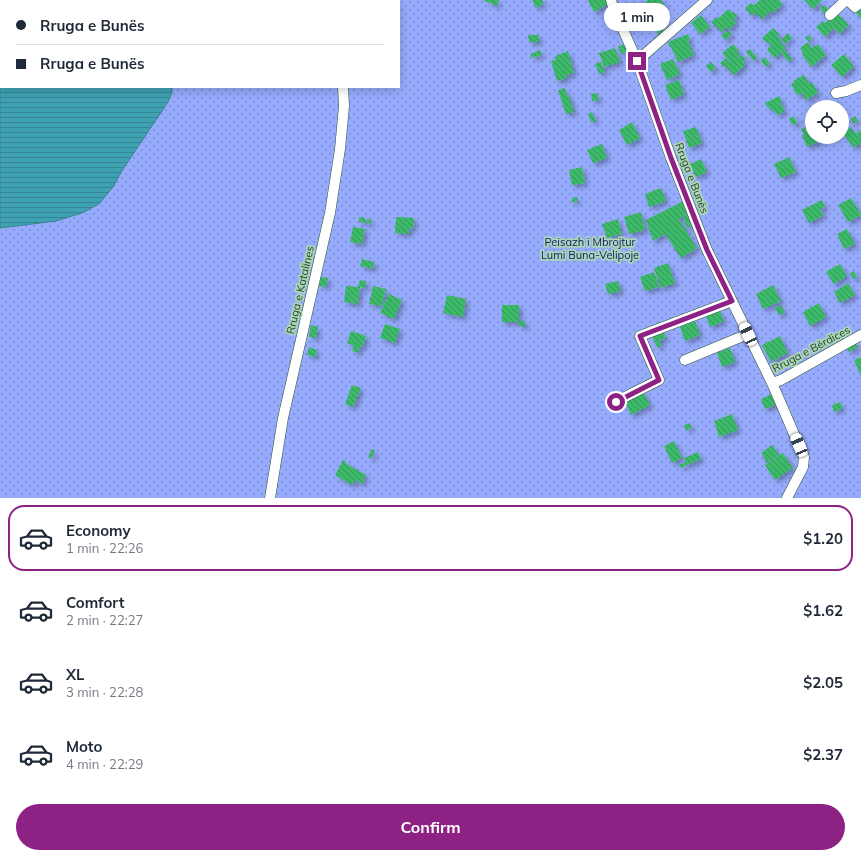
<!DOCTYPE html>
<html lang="en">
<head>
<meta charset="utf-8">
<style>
	body { margin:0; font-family:Mulish,sans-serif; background:#f6f6f7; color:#1f2937; height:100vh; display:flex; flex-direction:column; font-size:15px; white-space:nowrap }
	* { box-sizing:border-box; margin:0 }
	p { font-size:13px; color:#747a83 }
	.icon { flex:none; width:22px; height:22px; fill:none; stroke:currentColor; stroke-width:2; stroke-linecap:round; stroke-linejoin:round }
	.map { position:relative; height:498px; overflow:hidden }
	.panel { display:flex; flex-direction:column; background:#fff; flex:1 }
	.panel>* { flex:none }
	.banner { position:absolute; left:0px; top:0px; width:400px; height:88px; box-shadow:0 2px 10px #0003; display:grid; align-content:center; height:88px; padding:0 16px; background:#fff }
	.controls { position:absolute; left:805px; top:100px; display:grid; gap:8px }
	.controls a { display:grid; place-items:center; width:44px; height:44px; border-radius:50%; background:#fff; box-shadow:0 2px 10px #0003; font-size:20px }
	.end { position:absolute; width:18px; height:18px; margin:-9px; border:5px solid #8d2184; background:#fff; box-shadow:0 0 0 2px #fff }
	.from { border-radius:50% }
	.bubble { position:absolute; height:28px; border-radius:14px; background:#fff; box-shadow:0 2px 10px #0003; font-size:13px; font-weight:700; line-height:28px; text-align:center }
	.car { position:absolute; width:12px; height:24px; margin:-12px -6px; border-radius:5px; box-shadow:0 0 3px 1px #0007; background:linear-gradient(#fff 24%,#345 0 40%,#fff 0 76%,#345 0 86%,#fff 0) }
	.banner b { display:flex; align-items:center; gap:14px; height:38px; font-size:15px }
	.banner b+b { border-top:1px solid #e0e1e3 }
	.banner i { width:10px; height:10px; background:#1f2937 }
	ul { padding:7px 0 0; list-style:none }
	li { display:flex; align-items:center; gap:12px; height:66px; margin:0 8px 6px; padding:0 8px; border:2px solid transparent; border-radius:16px }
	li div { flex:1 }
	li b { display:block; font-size:15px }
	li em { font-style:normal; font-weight:700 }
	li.on { border-color:#8d2184 }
	li>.icon { width:36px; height:36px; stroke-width:1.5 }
	.action { display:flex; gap:8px; margin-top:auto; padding:8px 16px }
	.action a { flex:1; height:46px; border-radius:24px; background:#8d2184; color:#fff; font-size:16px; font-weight:700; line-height:46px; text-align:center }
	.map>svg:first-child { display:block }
	.park { fill:url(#park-dots); fill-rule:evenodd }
	.water { fill:url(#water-rules); stroke:#39848c }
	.building { fill:url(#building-back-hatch); filter:url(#shadow) }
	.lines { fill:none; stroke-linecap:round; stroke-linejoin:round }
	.minor-casing { stroke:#2b5337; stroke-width:11 }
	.minor { stroke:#fff; stroke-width:10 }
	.route { stroke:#8d2184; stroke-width:5 }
	.labels { text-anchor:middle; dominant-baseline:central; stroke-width:3.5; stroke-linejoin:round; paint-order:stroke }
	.street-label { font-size:11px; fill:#2c3e30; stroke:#a9d6b4 }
	.park-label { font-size:11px; fill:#161571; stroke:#a9d6b4 }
</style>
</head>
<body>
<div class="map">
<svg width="861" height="498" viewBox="0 0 861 498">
	<defs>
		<pattern id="park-dots" width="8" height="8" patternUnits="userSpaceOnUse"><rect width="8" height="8" fill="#96abfd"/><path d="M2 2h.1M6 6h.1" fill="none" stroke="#7b8dcd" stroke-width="1.8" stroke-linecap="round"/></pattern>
		<pattern id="water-rules" width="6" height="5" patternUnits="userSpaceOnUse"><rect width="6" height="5" fill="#3fa2b4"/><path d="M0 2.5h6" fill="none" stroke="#358593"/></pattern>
		<pattern id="building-back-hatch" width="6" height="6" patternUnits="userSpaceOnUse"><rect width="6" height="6" fill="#3eb96b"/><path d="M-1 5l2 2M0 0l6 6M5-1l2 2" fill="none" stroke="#349858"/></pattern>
		<filter id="shadow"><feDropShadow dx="3.5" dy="3.5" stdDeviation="2" flood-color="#0004"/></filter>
	</defs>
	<rect width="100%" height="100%" fill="#a9d6b4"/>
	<path class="park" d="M0,0H861V498H0ZM1,1H399V87H1ZM812,107H842V137H812Z"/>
	<path class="water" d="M0,0H203V1H1V87H172V92L168,102L123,169L113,187L99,204L82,213L56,221L0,228Z"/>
	<path class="building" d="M483,0H499L497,6Z
		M532,0H542L544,3L536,8Z
		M588,0H606L608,4L594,12Z
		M648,0H661L665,5L652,15L643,4Z
		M760,0H779L783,4L773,13L771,11L762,19L756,13L752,16L745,8L751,3L754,5Z
		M804,0H822L813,9Z
		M825,5L829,11L824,14L820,8Z
		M635,7L641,21L626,28L620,14Z
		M728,9L732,13L733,12L738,16L733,20L736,23L730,29L727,27L722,32L711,22L717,17L719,18Z
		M861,9V19L856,13Z
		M838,14L849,25L839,34L834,28L825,37L816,27L823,21L825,23L829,19L830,21Z
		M701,15L710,27L700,34L691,23Z
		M659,26L664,32L659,35L655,29Z
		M773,28L779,34L777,36L780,39L779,40L786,48L775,58L767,50L771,45L768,42L767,43L762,38Z
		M728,30L732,34L725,40L721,36Z
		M788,33L792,38L785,44L781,40Z
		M688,34L690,39L688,40L694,55L678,62L671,47H670L668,42Z
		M528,35H539V42H529Z
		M809,35L812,39L809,42L805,37Z
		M808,42L812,48L818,44L826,55L811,67L802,54L803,53L800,48Z
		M626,44L628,51L621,54L618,46Z
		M733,44L739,51L737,52L740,55L738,57L739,58L742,55L746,59L743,62L745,65L734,75L725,66L724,67L720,63L726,58L729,63L730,62L722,53Z
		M615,48L620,62L604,67L599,53Z
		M750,49L757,58L754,61L746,52Z
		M540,50L542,55L532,58L530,54Z
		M785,50L792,59L789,62L781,53Z
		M568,51L574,73L566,75L567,78L557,81L551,61L556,60L555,56Z
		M844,54L854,66L842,77L831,65Z
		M765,57L770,64L766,67L761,61Z
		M673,59L680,74L667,80L660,64Z
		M601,62L605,72L599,74L595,64Z
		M711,62L716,68L711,72L706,66Z
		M804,75L809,84L812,82L818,93L805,100L802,93L797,95L791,84L795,82L794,80Z
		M679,80L684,94L671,100L665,85Z
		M565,88L567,96L569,95L574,112L566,114L558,90Z
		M597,93L599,100L592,101L591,94Z
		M779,96L782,101L780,102L785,111L778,115L774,110L771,111L769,107L768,108L765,103Z
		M836,102L839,107H823L831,103L832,105Z
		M592,112L596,121L591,122L588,114Z
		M794,116L797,123L792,125L789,119Z
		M855,116L858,121L853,124L851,119Z
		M632,122L640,138L627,145L619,130Z
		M812,124V137H822L823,139L807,147L802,135L804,134L801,129Z
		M696,127L702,143L689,148L683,131Z
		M851,127L856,134L861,130V145L859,143L854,148L843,134Z
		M602,144L607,158L593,163L587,150Z
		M789,157L796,172L781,178L774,164Z
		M701,159L707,172L696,177L690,164Z
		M582,167L585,183L572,185L569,170Z
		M661,188L666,201L649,207L645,194Z
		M577,197L578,201L572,203V198Z
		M851,198L861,215L848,222L838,205Z
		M822,200L825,207L820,209L824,215L809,223L802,210Z
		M683,201L687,214L679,219L697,248L681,258L665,234L653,241L646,220Z
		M641,212L645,230L629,234L624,217Z
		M687,215L691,226L687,228L683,217Z
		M359,217L365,218V223L359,222Z
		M396,217L414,218L413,229L409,228V234L395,233Z
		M367,219L372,220L371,224L366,223Z
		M618,219L622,234L607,238L602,224Z
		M353,227L365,229L362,244L350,242Z
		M847,229L855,244L844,249L837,234Z
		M362,259L374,262L373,269L360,266Z
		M668,263L675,283L661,288L654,268Z
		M840,264L847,276L834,284L826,272Z
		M854,271L857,277L853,279L850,273Z
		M654,272L659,287L645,291L640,277Z
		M321,277L328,278L326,287L319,286Z
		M360,280L366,281L365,288L360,287L358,304L344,302L346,286L358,287Z
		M618,281L621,291L608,294L605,284Z
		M848,283L855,295L840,303L834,292Z
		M773,285L781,301L763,309L756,294Z
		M373,286L386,289L382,306L369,304Z
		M389,294L402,300L394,319L380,313Z
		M447,295L466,299L463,317L443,313Z
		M819,303L826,317L810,326L803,312Z
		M502,305H519V321H525V327L519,326V322H502Z
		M781,305L785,312L779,315L775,308Z
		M720,311L724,321L710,327L706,316Z
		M695,321L700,335L685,341L680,327Z
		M385,324L400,329L395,343L380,338Z
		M311,325L318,327L316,338L309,337Z
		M351,331L366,336L363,347L360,346L358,353L352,351L354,346L347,343Z
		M663,331L666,338L659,341L662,346L658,348L652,337Z
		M780,336L788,353L771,362L762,345Z
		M855,342L858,347L849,352L846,346Z
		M309,347L317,350L315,357L307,355Z
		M730,348L735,362L722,367L717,353Z
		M861,357V376L854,360Z
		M352,385L361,388L353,407L345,404Z
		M643,391L650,405L631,415L624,400Z
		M771,394L776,405L765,409L761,399Z
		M840,402L843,408L834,412L832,405Z
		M732,414L738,430L719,437L714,421Z
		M690,423L692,428L686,430L684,425Z
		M674,441L682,458L672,463L664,446Z
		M772,445L779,455L767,463L761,453Z
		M372,449L375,451L371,459L368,457Z
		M698,452L701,459L680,468L679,465L686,462L684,458Z
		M783,453L793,468L775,480L765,465Z
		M343,460L346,461L345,463L366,475L363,479L364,480L362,484L355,480L352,485L335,475Z"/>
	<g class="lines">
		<defs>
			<path id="minor" d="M611,0L613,7L637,61L671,158L707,250L772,383L804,457L803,467L787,498
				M848,0L855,7L861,2
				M337,1V0
				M830,15L846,0
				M637,61L707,0
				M836,93L846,91L861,85
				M685,360L748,334
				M772,383L781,380L861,335
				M615,402L659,380L640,336L732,301
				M270,498L283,418L330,213L340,149L344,106L343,87"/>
		</defs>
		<use href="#minor" class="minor-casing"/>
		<use href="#minor" class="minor"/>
	</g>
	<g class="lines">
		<path class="route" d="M616,402L659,380L640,336L732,301L707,250L671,158L637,61"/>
	</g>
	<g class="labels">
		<g class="street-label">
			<text transform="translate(692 178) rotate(69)">Rruga e Bunës</text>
			<text transform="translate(300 290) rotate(-77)">Rruga e Katalines</text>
			<text transform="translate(811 349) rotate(-28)">Rruga e Bërdices</text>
		</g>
		<g class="park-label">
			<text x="590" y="242">Peisazh i Mbrojtur<tspan x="590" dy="13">Lumi Buna-Velipoje</tspan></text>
		</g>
	</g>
</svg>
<div class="controls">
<a><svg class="icon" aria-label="locate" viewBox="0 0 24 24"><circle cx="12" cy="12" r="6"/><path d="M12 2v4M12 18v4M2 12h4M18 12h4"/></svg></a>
</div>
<i class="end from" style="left:616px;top:402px"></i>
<i class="end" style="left:637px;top:61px"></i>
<div class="bubble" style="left:604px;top:3px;width:66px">1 min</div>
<i class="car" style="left:748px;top:334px;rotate:335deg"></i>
<i class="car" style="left:799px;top:445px;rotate:337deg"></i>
<div class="banner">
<b><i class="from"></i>Rruga e Bunës</b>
<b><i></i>Rruga e Bunës</b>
</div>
</div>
<section class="panel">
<ul>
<li class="on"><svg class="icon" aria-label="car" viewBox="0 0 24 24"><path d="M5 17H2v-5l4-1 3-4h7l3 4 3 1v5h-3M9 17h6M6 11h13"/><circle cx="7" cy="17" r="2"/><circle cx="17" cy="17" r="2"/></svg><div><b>Economy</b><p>1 min · 22:26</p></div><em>$1.20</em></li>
<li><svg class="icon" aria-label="car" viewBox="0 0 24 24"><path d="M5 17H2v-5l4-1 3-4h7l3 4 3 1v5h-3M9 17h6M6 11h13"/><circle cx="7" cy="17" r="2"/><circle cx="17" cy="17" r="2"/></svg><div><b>Comfort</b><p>2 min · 22:27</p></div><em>$1.62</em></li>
<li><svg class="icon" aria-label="car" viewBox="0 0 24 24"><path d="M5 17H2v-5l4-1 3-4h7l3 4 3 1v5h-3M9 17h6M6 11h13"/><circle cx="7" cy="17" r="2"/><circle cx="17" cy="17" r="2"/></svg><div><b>XL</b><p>3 min · 22:28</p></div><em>$2.05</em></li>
<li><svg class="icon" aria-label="car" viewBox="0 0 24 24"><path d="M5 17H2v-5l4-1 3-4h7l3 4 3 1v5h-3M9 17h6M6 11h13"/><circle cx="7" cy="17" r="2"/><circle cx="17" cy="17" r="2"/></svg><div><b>Moto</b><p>4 min · 22:29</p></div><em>$2.37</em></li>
</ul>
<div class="action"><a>Confirm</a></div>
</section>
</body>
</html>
